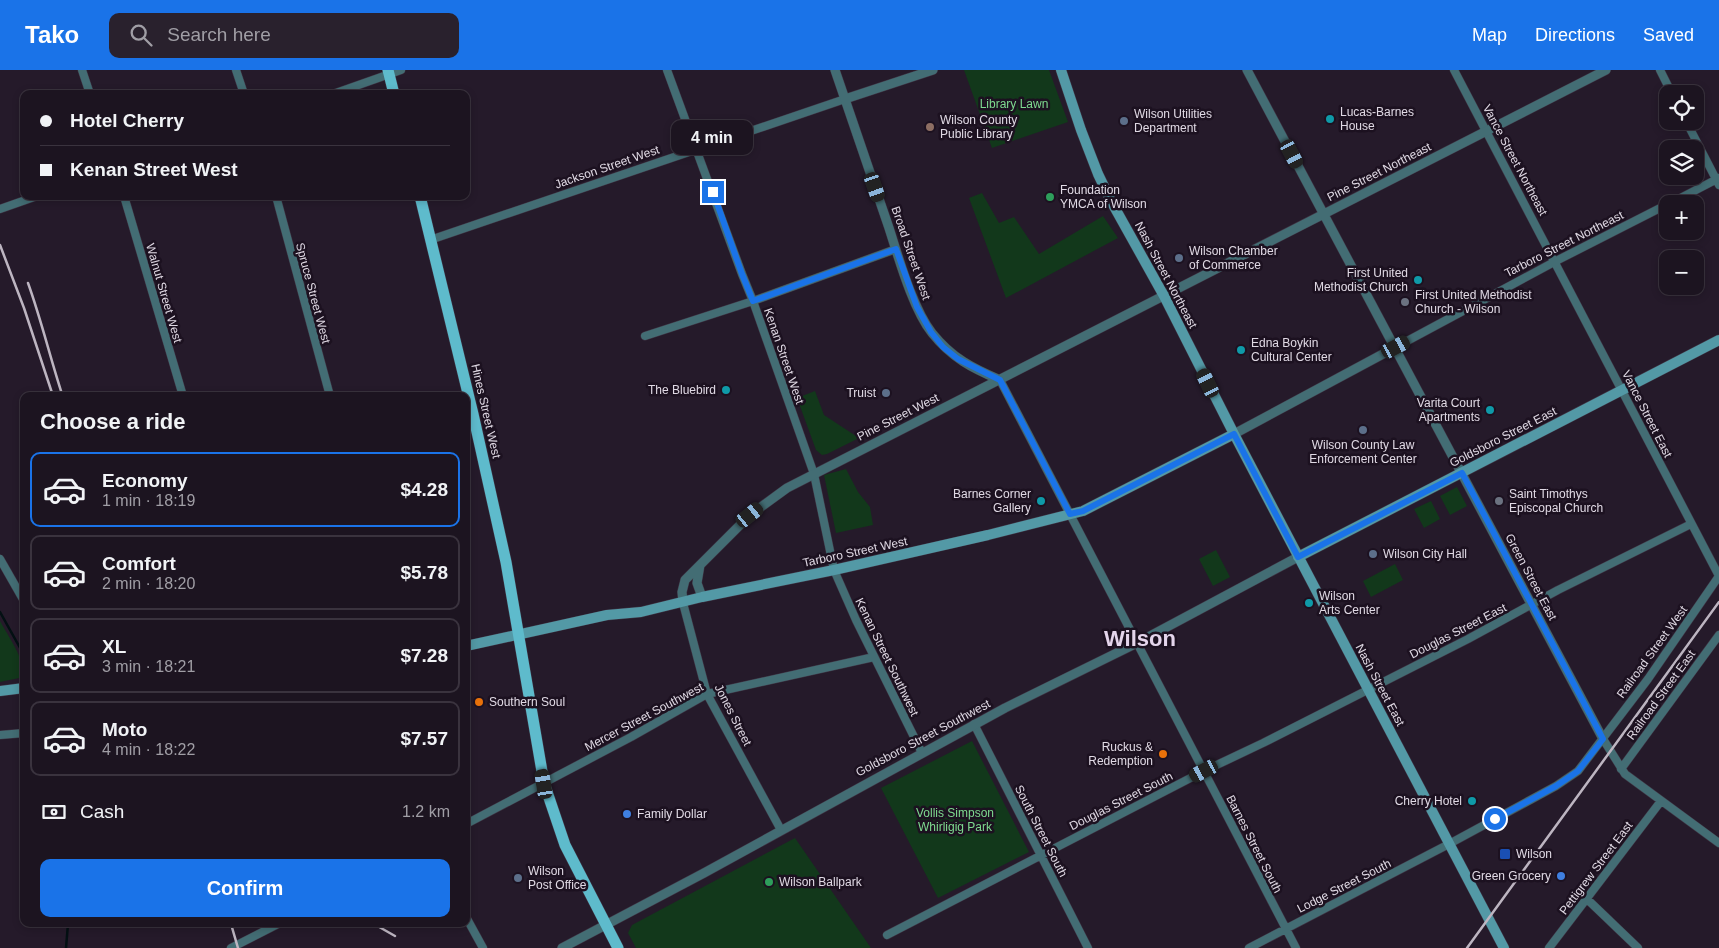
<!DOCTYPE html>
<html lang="en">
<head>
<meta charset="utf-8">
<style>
	body { margin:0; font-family:Helvetica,sans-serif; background:#29212d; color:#f1f3f6; height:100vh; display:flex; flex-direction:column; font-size:19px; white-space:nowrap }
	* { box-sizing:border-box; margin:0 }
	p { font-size:16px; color:#a09ea5 }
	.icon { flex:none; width:28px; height:28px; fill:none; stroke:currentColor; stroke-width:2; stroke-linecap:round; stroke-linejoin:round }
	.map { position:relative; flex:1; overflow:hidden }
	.drawer { position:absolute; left:20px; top:322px; width:450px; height:535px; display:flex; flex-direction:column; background:#1c1420; border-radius:10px; box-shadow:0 2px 8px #0003,0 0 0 1px #3a333e }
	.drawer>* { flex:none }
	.top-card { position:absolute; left:20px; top:20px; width:450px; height:110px; border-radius:10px; box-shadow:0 2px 8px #0003,0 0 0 1px #3a333e; display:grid; align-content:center; height:110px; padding:0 20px; background:#1c1420 }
	.tools { position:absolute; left:1659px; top:15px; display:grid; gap:10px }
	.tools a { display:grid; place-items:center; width:45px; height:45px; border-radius:10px; background:#1c1420; box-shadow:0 2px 8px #0003,0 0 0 1px #3a333e; font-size:25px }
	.end { position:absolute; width:22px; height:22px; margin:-11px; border:6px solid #1a73e8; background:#fff; box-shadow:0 0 0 2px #fff }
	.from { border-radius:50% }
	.bubble { position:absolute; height:35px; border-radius:10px; background:#1c1420; box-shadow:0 2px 8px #0003,0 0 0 1px #3a333e; font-size:16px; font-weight:700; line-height:35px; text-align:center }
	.car { position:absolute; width:15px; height:30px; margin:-15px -8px; border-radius:6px; box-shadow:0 0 4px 1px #0007; background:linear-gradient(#222 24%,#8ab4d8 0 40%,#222 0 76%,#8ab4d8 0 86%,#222 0) }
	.top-card b { display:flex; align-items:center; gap:18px; height:48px; font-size:19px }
	.top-card b+b { border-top:1px solid #3a333e }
	.top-card i { width:12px; height:12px; background:#f1f3f6 }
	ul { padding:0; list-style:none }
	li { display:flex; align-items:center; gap:15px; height:75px; margin:0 10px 8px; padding:0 10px; border:2px solid #3a333e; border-radius:10px }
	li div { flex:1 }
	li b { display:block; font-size:19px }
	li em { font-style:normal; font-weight:700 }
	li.on { border-color:#1a73e8 }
	li>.icon { width:45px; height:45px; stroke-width:1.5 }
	h2 { padding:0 20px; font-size:22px; line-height:60px }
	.pay { display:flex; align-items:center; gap:12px; height:55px; padding:0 20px; font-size:19px }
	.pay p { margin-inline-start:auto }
	.cta { display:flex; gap:10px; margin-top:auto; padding:10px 20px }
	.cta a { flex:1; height:58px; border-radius:10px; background:#1a73e8; color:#fff; font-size:20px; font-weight:700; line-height:58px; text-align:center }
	header { display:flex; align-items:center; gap:30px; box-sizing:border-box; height:70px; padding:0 25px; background:#1a73e8; color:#fff }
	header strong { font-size:24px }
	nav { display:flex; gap:28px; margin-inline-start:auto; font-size:18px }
	.search { width:350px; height:45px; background:#29212d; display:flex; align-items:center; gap:12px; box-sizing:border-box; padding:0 18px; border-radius:10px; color:#a09ea5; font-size:19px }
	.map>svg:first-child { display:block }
	.green { fill:#12381b }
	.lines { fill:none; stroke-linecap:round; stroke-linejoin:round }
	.stream { stroke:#031013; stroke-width:2.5 }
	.minor-casing { stroke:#3f3544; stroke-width:9 }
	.tertiary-casing { stroke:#3f3544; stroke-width:10 }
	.secondary-casing { stroke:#3f3544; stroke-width:11 }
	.primary-casing { stroke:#3f3544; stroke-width:12 }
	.minor { stroke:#436d74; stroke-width:8 }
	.tertiary { stroke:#436d74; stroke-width:9 }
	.secondary { stroke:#5399a6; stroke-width:10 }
	.primary { stroke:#5ebbcc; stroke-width:11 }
	.rail { stroke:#bdb5c1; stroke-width:2.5 }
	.route { stroke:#1a73e8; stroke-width:6 }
	.culture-dot { fill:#0f9aa8; stroke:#1c1120; stroke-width:2 }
	.service-dot { fill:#5c6f8a; stroke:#1c1120; stroke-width:2 }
	.education-dot { fill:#8d6e63; stroke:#1c1120; stroke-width:2 }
	.leisure-dot { fill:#2e9e5b; stroke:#1c1120; stroke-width:2 }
	.worship-dot { fill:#6b7280; stroke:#1c1120; stroke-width:2 }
	.food-dot { fill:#e8710a; stroke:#1c1120; stroke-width:2 }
	.shop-dot { fill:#3f7fe0; stroke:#1c1120; stroke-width:2 }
	.transit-dot { fill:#1a4fb4; stroke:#1c1120; stroke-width:2 }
	.labels { text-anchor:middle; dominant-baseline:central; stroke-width:5; stroke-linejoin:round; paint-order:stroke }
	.park-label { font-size:12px; fill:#7eda8f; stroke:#1c1120 }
	.poi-label { font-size:12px; fill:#e0d9e4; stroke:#1c1120; text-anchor:start }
	.street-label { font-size:12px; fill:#e0d9e4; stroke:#1c1120 }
	.town-label { font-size:22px; font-weight:bold; fill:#e4d5eb; stroke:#1c1120 }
</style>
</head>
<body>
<header>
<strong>Tako</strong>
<div class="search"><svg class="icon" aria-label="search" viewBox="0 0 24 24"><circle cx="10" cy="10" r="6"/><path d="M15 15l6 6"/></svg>Search here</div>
<nav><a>Map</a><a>Directions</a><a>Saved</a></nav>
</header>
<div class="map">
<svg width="1719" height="878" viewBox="0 0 1719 878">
	<rect width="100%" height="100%" fill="#251a2a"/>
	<path class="green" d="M964,0H1049L1068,52L992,78Z
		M982,123L999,153L1014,147L1039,184L1103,146L1118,168L1006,228L969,128Z
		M815,321L824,345L859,368L827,384L822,385L816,380L797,328Z
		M846,399L858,422L870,437L873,455L836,463L824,405Z
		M1457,417L1467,436L1450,445L1440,426Z
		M1431,431L1440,449L1424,458L1414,439Z
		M1216,480L1230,507L1213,516L1199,489Z
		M1395,494L1403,510L1371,527L1363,511Z
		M0,551C9,568 24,587 24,607L0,612Z
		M972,671L1029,782L938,828L881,718Z
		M795,768L871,878H636L628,863L632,855Z"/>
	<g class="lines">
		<path class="stream" d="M0,542L24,585
			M66,878L68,854"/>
		<defs>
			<path id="minor" d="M82,0L90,24
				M236,0L244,24
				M667,0L742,204L753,231L814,404L834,500L856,550L922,683
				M1660,0L1672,24
				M333,24L401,0
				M1686,51L1719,115
				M124,126L183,326
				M276,126L330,326
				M1669,134L1719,108
				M0,139L37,126
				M430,170L845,29
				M645,266L753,231L896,179
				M1396,277L1556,191L1668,134
				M1000,310L1296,878
				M0,489L24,531
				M683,533L707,624L781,760
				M974,654L1088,878
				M0,665L24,663
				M1603,669L1625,704L1719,773
				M1621,699L1719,565
				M466,754L631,667L707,624L874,587
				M1587,829L1638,878
				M466,847L483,878
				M887,865L1204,701L1263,673L1468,569L1558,520L1691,454
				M231,878L278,854
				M1249,878L1449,774L1556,716L1578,701L1648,609L1719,506L1454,0
				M1549,878L1661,731"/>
			<path id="tertiary" d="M835,0C853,53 871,106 889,158C899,189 913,239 932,263C952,288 972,298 1000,310
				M1247,0L1603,669
				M845,29L933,0
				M1234,364L1396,277
				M700,495L697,513L702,527
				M683,533L682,522L685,510L750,445L787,418L1606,0
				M562,878L704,803L1005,638L1137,573L1298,487"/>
			<path id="secondary" d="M1061,0L1081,60L1098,104L1111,131L1164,226L1234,364L1504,878
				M1298,487L1719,270
				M466,576L607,545L641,542L702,527L834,500L988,465L1083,441L1234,364
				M0,621L24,618"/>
			<path id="primary" d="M388,0L394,24
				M420,126L473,344L506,492L544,713L565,775L618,878"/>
		</defs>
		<use href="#minor" class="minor-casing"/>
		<use href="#tertiary" class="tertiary-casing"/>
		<use href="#secondary" class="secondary-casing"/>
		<use href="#primary" class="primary-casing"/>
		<use href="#minor" class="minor"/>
		<use href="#tertiary" class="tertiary"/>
		<use href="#secondary" class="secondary"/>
		<use href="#primary" class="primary"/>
		<path class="rail" d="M0,175L24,238L53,326
			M28,213C41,249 50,287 62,324
			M231,854L238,878
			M374,854L395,866
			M1467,878L1719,532"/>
	</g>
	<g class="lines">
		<path class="route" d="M713,122L742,204L753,231L896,179L917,237L931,262L943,277L958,289L1000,310L1070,444L1083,441L1234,364L1298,487L1462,403L1603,669L1578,701L1556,716L1495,749"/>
	</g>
	<g class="culture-dot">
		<circle cx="1330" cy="49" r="5"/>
		<circle cx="1418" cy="210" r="5"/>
		<circle cx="1241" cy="280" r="5"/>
		<circle cx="726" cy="320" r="5"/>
		<circle cx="1490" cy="340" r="5"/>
		<circle cx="1041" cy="431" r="5"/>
		<circle cx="1309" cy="533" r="5"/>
		<circle cx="1472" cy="731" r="5"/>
	</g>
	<g class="service-dot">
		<circle cx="1124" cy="51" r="5"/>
		<circle cx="1179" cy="188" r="5"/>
		<circle cx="886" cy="323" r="5"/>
		<circle cx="1363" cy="360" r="5"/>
		<circle cx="1373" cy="484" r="5"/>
		<circle cx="518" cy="808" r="5"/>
	</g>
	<circle class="education-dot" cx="930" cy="57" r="5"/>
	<g class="leisure-dot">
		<circle cx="1050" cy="127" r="5"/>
		<circle cx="769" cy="812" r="5"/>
	</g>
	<g class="worship-dot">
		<circle cx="1405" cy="232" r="5"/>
		<circle cx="1499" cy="431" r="5"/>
	</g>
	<g class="food-dot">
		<circle cx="479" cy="632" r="5"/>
		<circle cx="1163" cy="684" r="5"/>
	</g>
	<g class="shop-dot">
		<circle cx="627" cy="744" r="5"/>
		<circle cx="1561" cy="806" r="5"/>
	</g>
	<rect class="transit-dot" x="1499" y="778" width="12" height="12" rx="2.5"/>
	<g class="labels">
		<g class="park-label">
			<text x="1014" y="34">Library Lawn</text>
			<text x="955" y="743">Vollis Simpson<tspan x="955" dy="14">Whirligig Park</tspan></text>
		</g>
		<g class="poi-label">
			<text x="1340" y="42">Lucas-Barnes<tspan x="1340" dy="14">House</tspan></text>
			<text x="1134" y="44">Wilson Utilities<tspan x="1134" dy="14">Department</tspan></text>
			<text x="940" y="50">Wilson County<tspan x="940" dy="14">Public Library</tspan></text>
			<text x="1060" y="120">Foundation<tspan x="1060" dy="14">YMCA of Wilson</tspan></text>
			<text x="1189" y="181">Wilson Chamber<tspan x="1189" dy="14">of Commerce</tspan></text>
			<text x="1408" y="203" text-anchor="end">First United<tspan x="1408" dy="14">Methodist Church</tspan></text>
			<text x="1415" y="225">First United Methodist<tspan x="1415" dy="14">Church - Wilson</tspan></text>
			<text x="1251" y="273">Edna Boykin<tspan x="1251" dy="14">Cultural Center</tspan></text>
			<text x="716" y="320" text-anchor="end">The Bluebird</text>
			<text x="876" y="323" text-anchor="end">Truist</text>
			<text x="1480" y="333" text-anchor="end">Varita Court<tspan x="1480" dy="14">Apartments</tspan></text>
			<text x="1363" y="375" text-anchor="middle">Wilson County Law<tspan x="1363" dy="14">Enforcement Center</tspan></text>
			<text x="1031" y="424" text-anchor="end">Barnes Corner<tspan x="1031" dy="14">Gallery</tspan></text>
			<text x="1509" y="424">Saint Timothys<tspan x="1509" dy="14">Episcopal Church</tspan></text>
			<text x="1383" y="484">Wilson City Hall</text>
			<text x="1319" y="526">Wilson<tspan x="1319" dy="14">Arts Center</tspan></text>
			<text x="489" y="632">Southern Soul</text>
			<text x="1153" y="677" text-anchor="end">Ruckus &amp;<tspan x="1153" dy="14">Redemption</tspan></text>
			<text x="1462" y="731" text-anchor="end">Cherry Hotel</text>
			<text x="637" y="744">Family Dollar</text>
			<text x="1516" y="784">Wilson</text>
			<text x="528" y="801">Wilson<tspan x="528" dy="14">Post Office</tspan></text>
			<text x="1551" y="806" text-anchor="end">Green Grocery</text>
			<text x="779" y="812">Wilson Ballpark</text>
		</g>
		<g class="street-label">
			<text transform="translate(1515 90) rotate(62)">Vance Street Northeast</text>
			<text transform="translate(607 97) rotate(-19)">Jackson Street West</text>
			<text transform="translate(1379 102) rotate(-27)">Pine Street Northeast</text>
			<text transform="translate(1564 174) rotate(-27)">Tarboro Street Northeast</text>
			<text transform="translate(911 183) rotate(71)">Broad Street West</text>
			<text transform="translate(1166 205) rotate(62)">Nash Street Northeast</text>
			<text transform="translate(164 223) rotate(74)">Walnut Street West</text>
			<text transform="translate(313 223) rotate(75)">Spruce Street West</text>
			<text transform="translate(784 286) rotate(71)">Kenan Street West</text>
			<text transform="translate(486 341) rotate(77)">Hines Street West</text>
			<text transform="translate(1647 344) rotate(63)">Vance Street East</text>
			<text transform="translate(898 347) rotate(-27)">Pine Street West</text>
			<text transform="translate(1503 367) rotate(-27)">Goldsboro Street East</text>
			<text transform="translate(855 482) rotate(-12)">Tarboro Street West</text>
			<text transform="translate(1531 507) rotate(62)">Green Street East</text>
			<text transform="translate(1458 561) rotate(-27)">Douglas Street East</text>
			<text transform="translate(1652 582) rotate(-54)">Railroad Street West</text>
			<text transform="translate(887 587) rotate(64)">Kenan Street Southwest</text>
			<text transform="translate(1380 615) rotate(62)">Nash Street East</text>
			<text transform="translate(1661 625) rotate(-54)">Railroad Street East</text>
			<text transform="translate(733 645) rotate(63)">Jones Street</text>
			<text transform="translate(644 647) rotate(-28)">Mercer Street Southwest</text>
			<text transform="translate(923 668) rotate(-28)">Goldsboro Street Southwest</text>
			<text transform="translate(1121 731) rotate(-27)">Douglas Street South</text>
			<text transform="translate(1041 761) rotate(63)">South Street South</text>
			<text transform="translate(1254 774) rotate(63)">Barnes Street South</text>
			<text transform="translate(1596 798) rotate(-53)">Pettigrew Street East</text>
			<text transform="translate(1344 816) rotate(-27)">Lodge Street South</text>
		</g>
		<g class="town-label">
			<text x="1140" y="568">Wilson</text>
		</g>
	</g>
</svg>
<div class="tools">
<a><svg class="icon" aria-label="locate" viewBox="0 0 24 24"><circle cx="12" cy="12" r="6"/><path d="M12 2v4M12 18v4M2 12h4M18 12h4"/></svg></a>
<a><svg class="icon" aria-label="layers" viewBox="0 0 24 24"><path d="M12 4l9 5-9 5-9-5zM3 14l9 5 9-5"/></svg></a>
<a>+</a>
<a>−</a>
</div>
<i class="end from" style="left:1495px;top:749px"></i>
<i class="end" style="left:713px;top:122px"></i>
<div class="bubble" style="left:671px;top:50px;width:82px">4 min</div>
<i class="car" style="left:1292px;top:84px;rotate:152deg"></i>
<i class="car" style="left:875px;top:117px;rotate:161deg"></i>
<i class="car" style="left:1396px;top:277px;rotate:62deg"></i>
<i class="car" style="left:1208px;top:313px;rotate:334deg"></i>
<i class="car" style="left:750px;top:445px;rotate:51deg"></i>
<i class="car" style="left:1204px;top:701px;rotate:242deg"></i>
<i class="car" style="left:544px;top:714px;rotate:351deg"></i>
<div class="top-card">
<b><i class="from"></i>Hotel Cherry</b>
<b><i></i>Kenan Street West</b>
</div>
<section class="drawer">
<h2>Choose a ride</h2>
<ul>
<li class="on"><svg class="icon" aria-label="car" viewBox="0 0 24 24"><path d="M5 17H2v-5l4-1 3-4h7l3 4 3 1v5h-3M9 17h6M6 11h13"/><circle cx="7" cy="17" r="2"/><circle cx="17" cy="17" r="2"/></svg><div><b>Economy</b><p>1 min · 18:19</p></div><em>$4.28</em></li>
<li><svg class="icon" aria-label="car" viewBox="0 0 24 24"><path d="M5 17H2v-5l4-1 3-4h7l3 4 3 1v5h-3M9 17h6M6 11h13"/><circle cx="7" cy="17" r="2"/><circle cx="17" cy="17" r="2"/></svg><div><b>Comfort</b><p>2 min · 18:20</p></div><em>$5.78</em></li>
<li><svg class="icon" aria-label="car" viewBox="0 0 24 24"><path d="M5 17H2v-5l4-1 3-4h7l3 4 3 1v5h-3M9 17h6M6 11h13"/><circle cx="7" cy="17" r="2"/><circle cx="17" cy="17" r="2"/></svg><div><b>XL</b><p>3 min · 18:21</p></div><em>$7.28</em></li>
<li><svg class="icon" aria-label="car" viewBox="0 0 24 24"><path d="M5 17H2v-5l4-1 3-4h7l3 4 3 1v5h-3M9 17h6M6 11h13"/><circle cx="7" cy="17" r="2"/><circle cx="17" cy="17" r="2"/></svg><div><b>Moto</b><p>4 min · 18:22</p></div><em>$7.57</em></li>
</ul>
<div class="pay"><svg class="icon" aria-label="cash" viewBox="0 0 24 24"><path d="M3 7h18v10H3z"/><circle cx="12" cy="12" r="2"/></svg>Cash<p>1.2 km</p></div>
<div class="cta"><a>Confirm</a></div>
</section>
</div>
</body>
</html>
